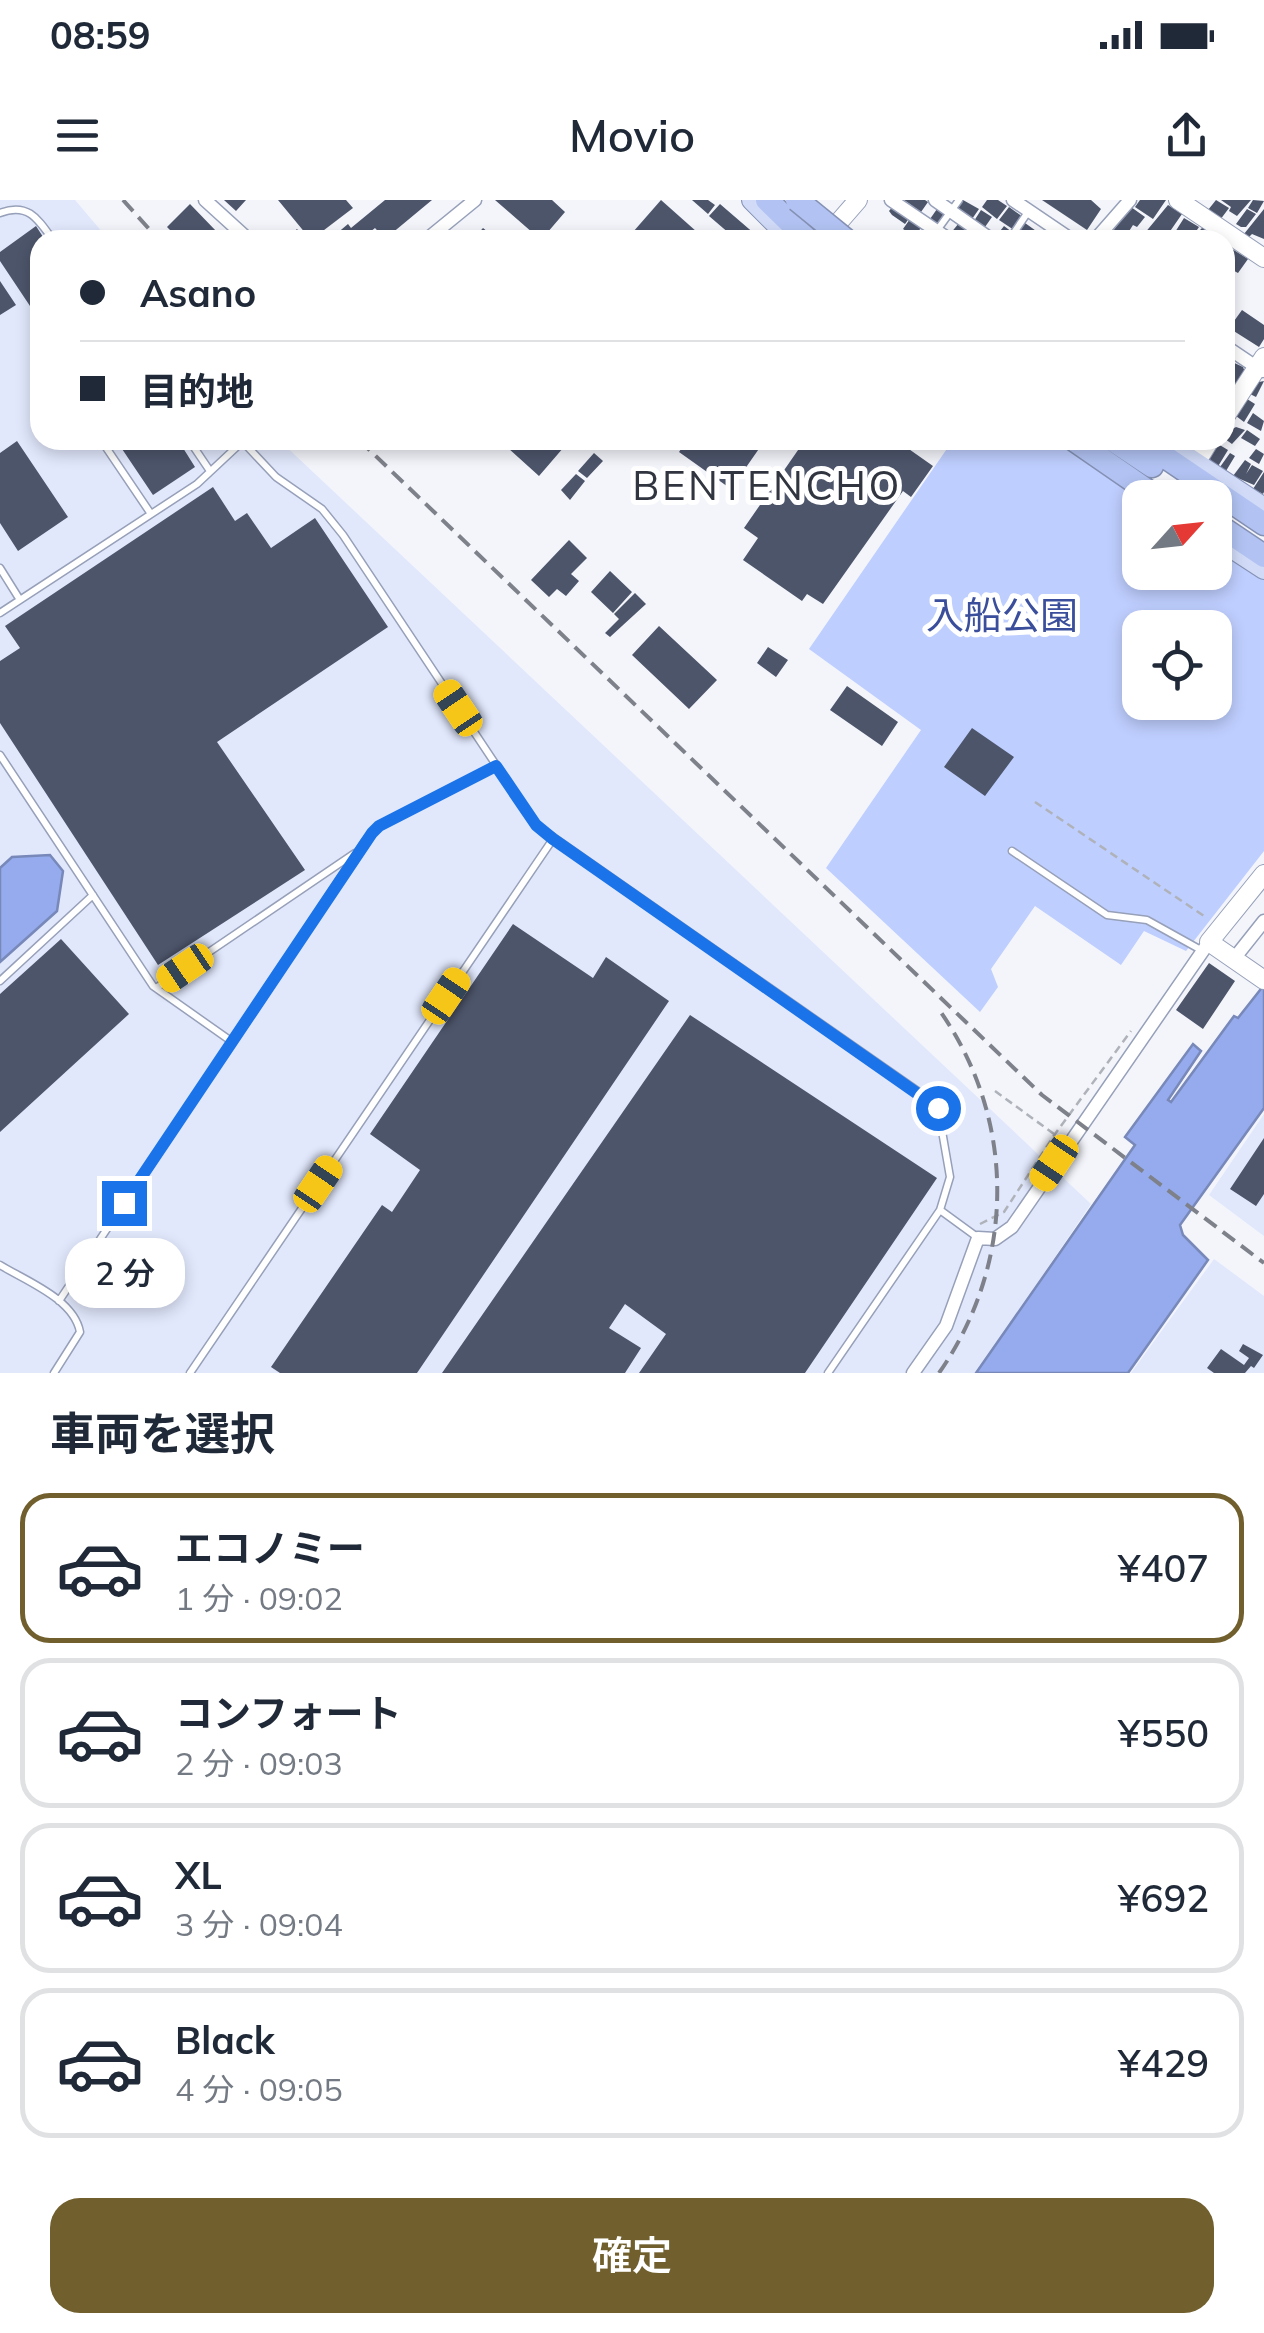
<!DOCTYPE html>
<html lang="ja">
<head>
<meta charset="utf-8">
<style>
	body { margin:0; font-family:Mulish,"Noto Sans JP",sans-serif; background:#f2f2f3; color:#1f2937; height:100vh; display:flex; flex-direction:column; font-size:38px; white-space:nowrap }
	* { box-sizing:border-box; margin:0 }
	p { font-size:32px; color:#747a83 }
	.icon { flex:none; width:55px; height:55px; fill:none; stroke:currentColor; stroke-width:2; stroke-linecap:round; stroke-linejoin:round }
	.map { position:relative; height:1173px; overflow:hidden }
	.panel { display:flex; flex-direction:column; background:#fff; flex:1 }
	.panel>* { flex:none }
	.top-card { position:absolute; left:30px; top:30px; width:1205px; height:220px; border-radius:30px; box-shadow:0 5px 15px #0003; display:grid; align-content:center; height:220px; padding:0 50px; background:#fff }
	.needle { width:65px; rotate:63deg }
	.tools { position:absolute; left:1122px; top:280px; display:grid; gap:20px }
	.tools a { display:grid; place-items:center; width:110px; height:110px; border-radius:20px; background:#fff; box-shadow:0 5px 15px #0003; font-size:50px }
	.end { position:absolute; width:45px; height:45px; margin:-22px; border:12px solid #1a73e8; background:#fff; box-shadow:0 0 0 5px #fff }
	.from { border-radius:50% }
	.bubble { position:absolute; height:70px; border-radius:30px; background:#fff; box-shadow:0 5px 15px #0003; font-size:32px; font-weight:600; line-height:70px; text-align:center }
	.car { position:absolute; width:30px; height:60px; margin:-30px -15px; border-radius:12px; box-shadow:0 0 8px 2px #0007; background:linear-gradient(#f5c518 24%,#345 0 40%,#f5c518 0 76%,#345 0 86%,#f5c518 0) }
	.top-card b { display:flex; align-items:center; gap:35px; height:95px; font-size:38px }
	.top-card b+b { border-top:2px solid #e0e1e3 }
	.top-card i { width:25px; height:25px; background:#1f2937 }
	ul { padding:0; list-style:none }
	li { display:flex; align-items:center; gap:30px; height:150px; margin:0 20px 15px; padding:0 30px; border:5px solid #e0e1e3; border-radius:30px }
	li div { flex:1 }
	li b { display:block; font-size:38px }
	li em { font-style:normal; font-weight:600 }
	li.active { border-color:#71602e }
	li>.icon { width:90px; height:90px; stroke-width:1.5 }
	h2 { padding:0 50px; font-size:45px; line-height:120px }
	.cta { display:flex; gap:20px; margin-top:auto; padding:20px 50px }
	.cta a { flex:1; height:115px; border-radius:30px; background:#71602e; color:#fff; font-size:40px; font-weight:600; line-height:115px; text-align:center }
	.status { display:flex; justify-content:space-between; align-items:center; height:70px; padding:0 50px; background:#fff; direction:ltr }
	.status svg { height:28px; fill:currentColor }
	header { display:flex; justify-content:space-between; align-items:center; height:130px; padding:0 50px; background:#fff; font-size:45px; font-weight:600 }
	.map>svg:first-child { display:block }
	.built { fill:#e1e8fc }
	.green { fill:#becefe; fill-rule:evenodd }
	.water { fill:#95abed; stroke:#7788b9; stroke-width:2.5 }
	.building { fill:#4d556b }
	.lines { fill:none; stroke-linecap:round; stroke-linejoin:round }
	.lane-casing { stroke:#97a0b9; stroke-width:9 }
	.street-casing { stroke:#97a0b9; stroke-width:15 }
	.secondary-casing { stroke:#97a0b9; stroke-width:20 }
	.primary-casing { stroke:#8591b4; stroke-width:22 }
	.highway-casing { stroke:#8591b4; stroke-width:25 }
	.path { stroke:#afb2b9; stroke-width:2.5; stroke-dasharray:8 5; stroke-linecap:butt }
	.lane { stroke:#fff; stroke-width:6 }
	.street { stroke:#fff; stroke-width:12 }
	.secondary { stroke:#fff; stroke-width:18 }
	.primary { stroke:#d1dbf8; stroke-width:20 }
	.highway { stroke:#b2c3f3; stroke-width:22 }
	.rail { stroke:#7e8189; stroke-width:4; stroke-dasharray:15 8; stroke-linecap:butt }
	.highway-bridge-casing { stroke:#8591b4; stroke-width:25; stroke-linecap:butt }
	.highway-bridge { stroke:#b2c3f3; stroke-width:22 }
	.route { stroke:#1a73e8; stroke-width:12 }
	.labels { text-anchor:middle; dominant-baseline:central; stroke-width:10; stroke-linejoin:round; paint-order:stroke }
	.park-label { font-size:38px; fill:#3a4e9c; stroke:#fff }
	.neighbourhood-label { font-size:40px; letter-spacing:2.5px; fill:#31353f; stroke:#fff }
</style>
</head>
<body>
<div class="status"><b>08:59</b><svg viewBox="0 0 49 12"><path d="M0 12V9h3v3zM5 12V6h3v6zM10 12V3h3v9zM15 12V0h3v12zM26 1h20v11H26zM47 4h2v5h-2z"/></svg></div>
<header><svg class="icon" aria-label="menu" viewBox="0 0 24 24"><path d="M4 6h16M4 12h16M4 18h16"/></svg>Movio<svg class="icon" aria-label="share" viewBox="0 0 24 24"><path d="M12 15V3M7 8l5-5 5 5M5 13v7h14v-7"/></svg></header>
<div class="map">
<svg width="1264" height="1173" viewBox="0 0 1264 1173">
	<rect width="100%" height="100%" fill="#f3f5fb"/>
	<path class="built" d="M0,0H75L109,40H40V240H279L1091,1004L976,1173H0V762L57,711L12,657L0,668Z
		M1264,914V1036L1209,995Z
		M1214,1059L1264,1096V1173H1131Z"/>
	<path class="green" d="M953,240H1083L1176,297L1140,298V372H1215V323L1264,361V651L1186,751L1144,731L1121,765L1035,706L991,769L998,787L980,812L826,668L921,530L809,449ZM1140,428H1215V502H1140Z"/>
	<path class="water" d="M50,655L63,671L57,711L0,762V668L12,657Z
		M1264,785V908L1180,1025L1183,1035L1208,1060L1128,1173H976L1135,945L1125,937L1193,844L1201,851L1168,900L1171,902L1234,816L1238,818Z"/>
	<path class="building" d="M224,0H246L236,11Z
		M278,0H346L353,8L311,40Z
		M385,0H432L385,39L375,28L360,40H329L348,24L351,28Z
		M495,0H552L565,12L541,40Z
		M661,0L706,40H626Z
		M692,0H708L715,5L708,14Z
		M904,0H925L928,2L921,12Z
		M963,0L979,9L972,19L957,7Z
		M987,0H998L1007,6L997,19L982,7Z
		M1042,0H1091L1101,9L1087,30Z
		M1140,0H1166L1153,19L1135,7Z
		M1216,0L1229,8L1220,20L1208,10Z
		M1221,0H1251L1237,16L1229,11L1231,7Z
		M1253,0L1264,1L1257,13L1248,8Z
		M190,4L217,32L210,40H180L167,27Z
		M720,4L756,35L752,40H737L709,16Z
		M894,5L910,17L905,24L892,15L889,11Z
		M1168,5L1182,14L1164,40H1152L1144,34Z
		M1009,7L1023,17L1014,30L999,20Z
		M1131,7L1145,17L1137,27L1133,25L1124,39L1113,31Z
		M937,9L945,14L939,24L930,19Z
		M1247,9L1256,14L1246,27H1241L1236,24Z
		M1264,9V39L1252,34L1248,38L1244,34Z
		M981,10L992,17L985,27L974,21Z
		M1184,18L1199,27L1190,40H1170Z
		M910,19L922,27L914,36L903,29Z
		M959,23L967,28L960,39L950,34Z
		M1025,23L1039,33L1034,40L1017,32Z
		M36,26L45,40H40V121L0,61V52Z
		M1004,26L1012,32L1006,40L997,35Z
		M1203,27L1211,32L1205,40L1196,34Z
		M483,28L498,40H472Z
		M297,29L306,40H284Z
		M1133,30L1142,36L1147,40H1126Z
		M1229,47L1248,59L1238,73L1225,66V52Z
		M0,81L16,105L0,115Z
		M1225,107L1235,113L1225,129Z
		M1242,110L1264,125V139L1259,147L1229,128Z
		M1228,160L1243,167L1245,172L1235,187L1225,179Z
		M1264,181L1256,197L1250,194L1259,182Z
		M1247,199L1255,204L1244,222L1236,216Z
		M1253,213L1264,221L1261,231L1247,223Z
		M1236,227L1245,230L1232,244L1225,239V233Z
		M1247,230L1260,239L1255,246L1241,238Z
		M116,240H178L195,267L153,295Z
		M499,240H570L539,276Z
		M687,240H765L731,289L679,252Z
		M805,240H896L933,266L911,297L903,291L823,404L807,394L802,401L743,360L758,338L744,328Z
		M17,241L68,317L18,351L0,323V253Z
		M1218,244L1228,250L1217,268L1209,258Z
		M1256,249L1264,254L1259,264L1249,258Z
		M594,253L603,261L587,278L578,271Z
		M1230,253L1235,256L1226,271L1220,267Z
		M1245,260L1251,264L1246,274L1252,265L1263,271L1254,285L1233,276Z
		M1264,272V292L1263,294L1253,289Z
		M576,274L585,281L570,300L561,290Z
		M213,287L235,321L247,313L271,348L315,318L388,427L217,542L305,670L158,765L0,523V461L20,448L5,426Z
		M569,340L587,358L571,374L579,381L566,396L557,389L549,397L531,380Z
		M610,371L632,392L613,413L591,392Z
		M635,393L646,404L610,437L605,433L619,419L614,414Z
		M659,426L717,480L689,509L632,455Z
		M768,447L788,460L776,477L757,463Z
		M847,486L898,522L882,546L830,510Z
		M972,528L1014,557L985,596L944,567Z
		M513,724L593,778L606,757L669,801L417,1173H280L271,1167L382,1005L392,1012L420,970L370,934Z
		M61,739L129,814L0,932V794Z
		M1209,763L1235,781L1203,829L1176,810Z
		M690,815L937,978L805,1173H639L666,1134L625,1104L609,1128L641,1148L625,1173H442Z
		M1264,938V994L1256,1006L1230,989Z
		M1243,1144L1263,1155L1254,1168L1251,1166L1245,1173H1214L1207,1168L1221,1149L1244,1165L1249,1158L1239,1151Z"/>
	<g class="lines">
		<defs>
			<path id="lane" d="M0,13C28,2 38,19 53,40
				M930,40L959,0
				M1009,40L1028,12
				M101,240L151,314
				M189,240L210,271
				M243,242L276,277L322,309L343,335L536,625L932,901L938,908L950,977L940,1010L977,1037
				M0,368L20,400
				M0,413L197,284L243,241
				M0,555L153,786L231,841
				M1012,651L1107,715L1147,720L1201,750
				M0,781L93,695
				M156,788L355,653
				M0,1065C26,1081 74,1099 80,1132L54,1173
				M59,1101L365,641L379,626L496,566
				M190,1173L553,639
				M828,1173L940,1010"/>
			<path id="street" d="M205,0L249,40
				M891,0L950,40
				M935,0L992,40
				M1013,0L1072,40
				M426,40L475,0
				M1095,40L1130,0
				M1225,146L1262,171
				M1233,760L1264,721
				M913,1173L946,1126L978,1038L995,1039L1012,1027L1209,742"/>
			<path id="secondary" d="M1178,0L1264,58
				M838,23L858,0
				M1225,217L1264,157
				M1196,263L1210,240
				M1264,674L1209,742L1264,780"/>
			<path id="primary" d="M752,0L777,25
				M1161,240L1264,308
				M1215,337L1264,369"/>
			<path id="highway" d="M767,0L808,40
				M1074,240L1158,298
				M1113,240L1152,266
				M1140,240L1264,324
				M1215,323L1264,356"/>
		</defs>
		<use href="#lane" class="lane-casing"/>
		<use href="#street" class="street-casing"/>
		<use href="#secondary" class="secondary-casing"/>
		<use href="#primary" class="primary-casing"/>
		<use href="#highway" class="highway-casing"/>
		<path class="path" d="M1035,602L1207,718
			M995,891L1054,934
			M980,1024L1004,1012L1055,934L1131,831"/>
		<use href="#lane" class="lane"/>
		<use href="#street" class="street"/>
		<use href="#secondary" class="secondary"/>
		<use href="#primary" class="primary"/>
		<use href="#highway" class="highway"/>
		<path class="rail" d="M123,0L159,40
			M359,240L1042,895L1264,1063
			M939,1173C1016,1063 1017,921 940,811"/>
		<defs>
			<path id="highway-bridge" d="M797,0L846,40"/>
		</defs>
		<use href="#highway-bridge" class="highway-bridge-casing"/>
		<use href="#highway-bridge" class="highway-bridge"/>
	</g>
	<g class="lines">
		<path class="route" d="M124,1003L372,633L379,626L496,566L536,625L553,639L938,908"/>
	</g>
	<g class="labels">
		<g class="park-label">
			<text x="1002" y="415">入船公園</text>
		</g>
		<g class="neighbourhood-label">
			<text x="767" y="285">BENTENCHO</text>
		</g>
	</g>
</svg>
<div class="tools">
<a><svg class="needle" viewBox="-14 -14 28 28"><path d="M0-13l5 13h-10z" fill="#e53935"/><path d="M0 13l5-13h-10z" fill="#747a83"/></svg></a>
<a><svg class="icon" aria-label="locate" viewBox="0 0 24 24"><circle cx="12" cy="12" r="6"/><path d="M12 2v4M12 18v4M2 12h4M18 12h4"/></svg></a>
</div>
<i class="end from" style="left:938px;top:908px"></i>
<i class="end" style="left:124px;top:1003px"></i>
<div class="bubble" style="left:65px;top:1038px;width:120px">2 分</div>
<i class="car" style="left:458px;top:508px;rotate:326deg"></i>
<i class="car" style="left:185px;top:768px;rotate:236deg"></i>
<i class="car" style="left:446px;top:796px;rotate:34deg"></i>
<i class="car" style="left:1054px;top:963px;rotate:214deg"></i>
<i class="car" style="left:318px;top:984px;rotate:34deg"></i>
<div class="top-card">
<b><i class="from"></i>Asano</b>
<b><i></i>目的地</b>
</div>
</div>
<section class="panel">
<h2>車両を選択</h2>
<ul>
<li class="active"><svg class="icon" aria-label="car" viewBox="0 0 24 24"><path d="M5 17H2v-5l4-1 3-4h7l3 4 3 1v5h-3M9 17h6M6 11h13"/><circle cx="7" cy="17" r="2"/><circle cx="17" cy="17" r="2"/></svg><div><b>エコノミー</b><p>1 分 · 09:02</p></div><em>¥407</em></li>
<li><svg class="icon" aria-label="car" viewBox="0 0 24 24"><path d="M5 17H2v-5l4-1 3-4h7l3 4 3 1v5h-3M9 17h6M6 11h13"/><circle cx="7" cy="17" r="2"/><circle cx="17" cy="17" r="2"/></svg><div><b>コンフォート</b><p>2 分 · 09:03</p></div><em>¥550</em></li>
<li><svg class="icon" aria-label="car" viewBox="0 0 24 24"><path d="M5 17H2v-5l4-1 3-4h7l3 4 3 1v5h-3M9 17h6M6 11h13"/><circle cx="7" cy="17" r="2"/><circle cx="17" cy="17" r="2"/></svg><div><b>XL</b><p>3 分 · 09:04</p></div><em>¥692</em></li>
<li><svg class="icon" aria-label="car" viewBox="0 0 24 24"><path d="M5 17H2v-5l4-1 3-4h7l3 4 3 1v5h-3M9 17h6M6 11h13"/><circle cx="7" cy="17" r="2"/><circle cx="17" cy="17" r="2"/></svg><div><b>Black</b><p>4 分 · 09:05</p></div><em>¥429</em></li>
</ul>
<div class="cta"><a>確定</a></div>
</section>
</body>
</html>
